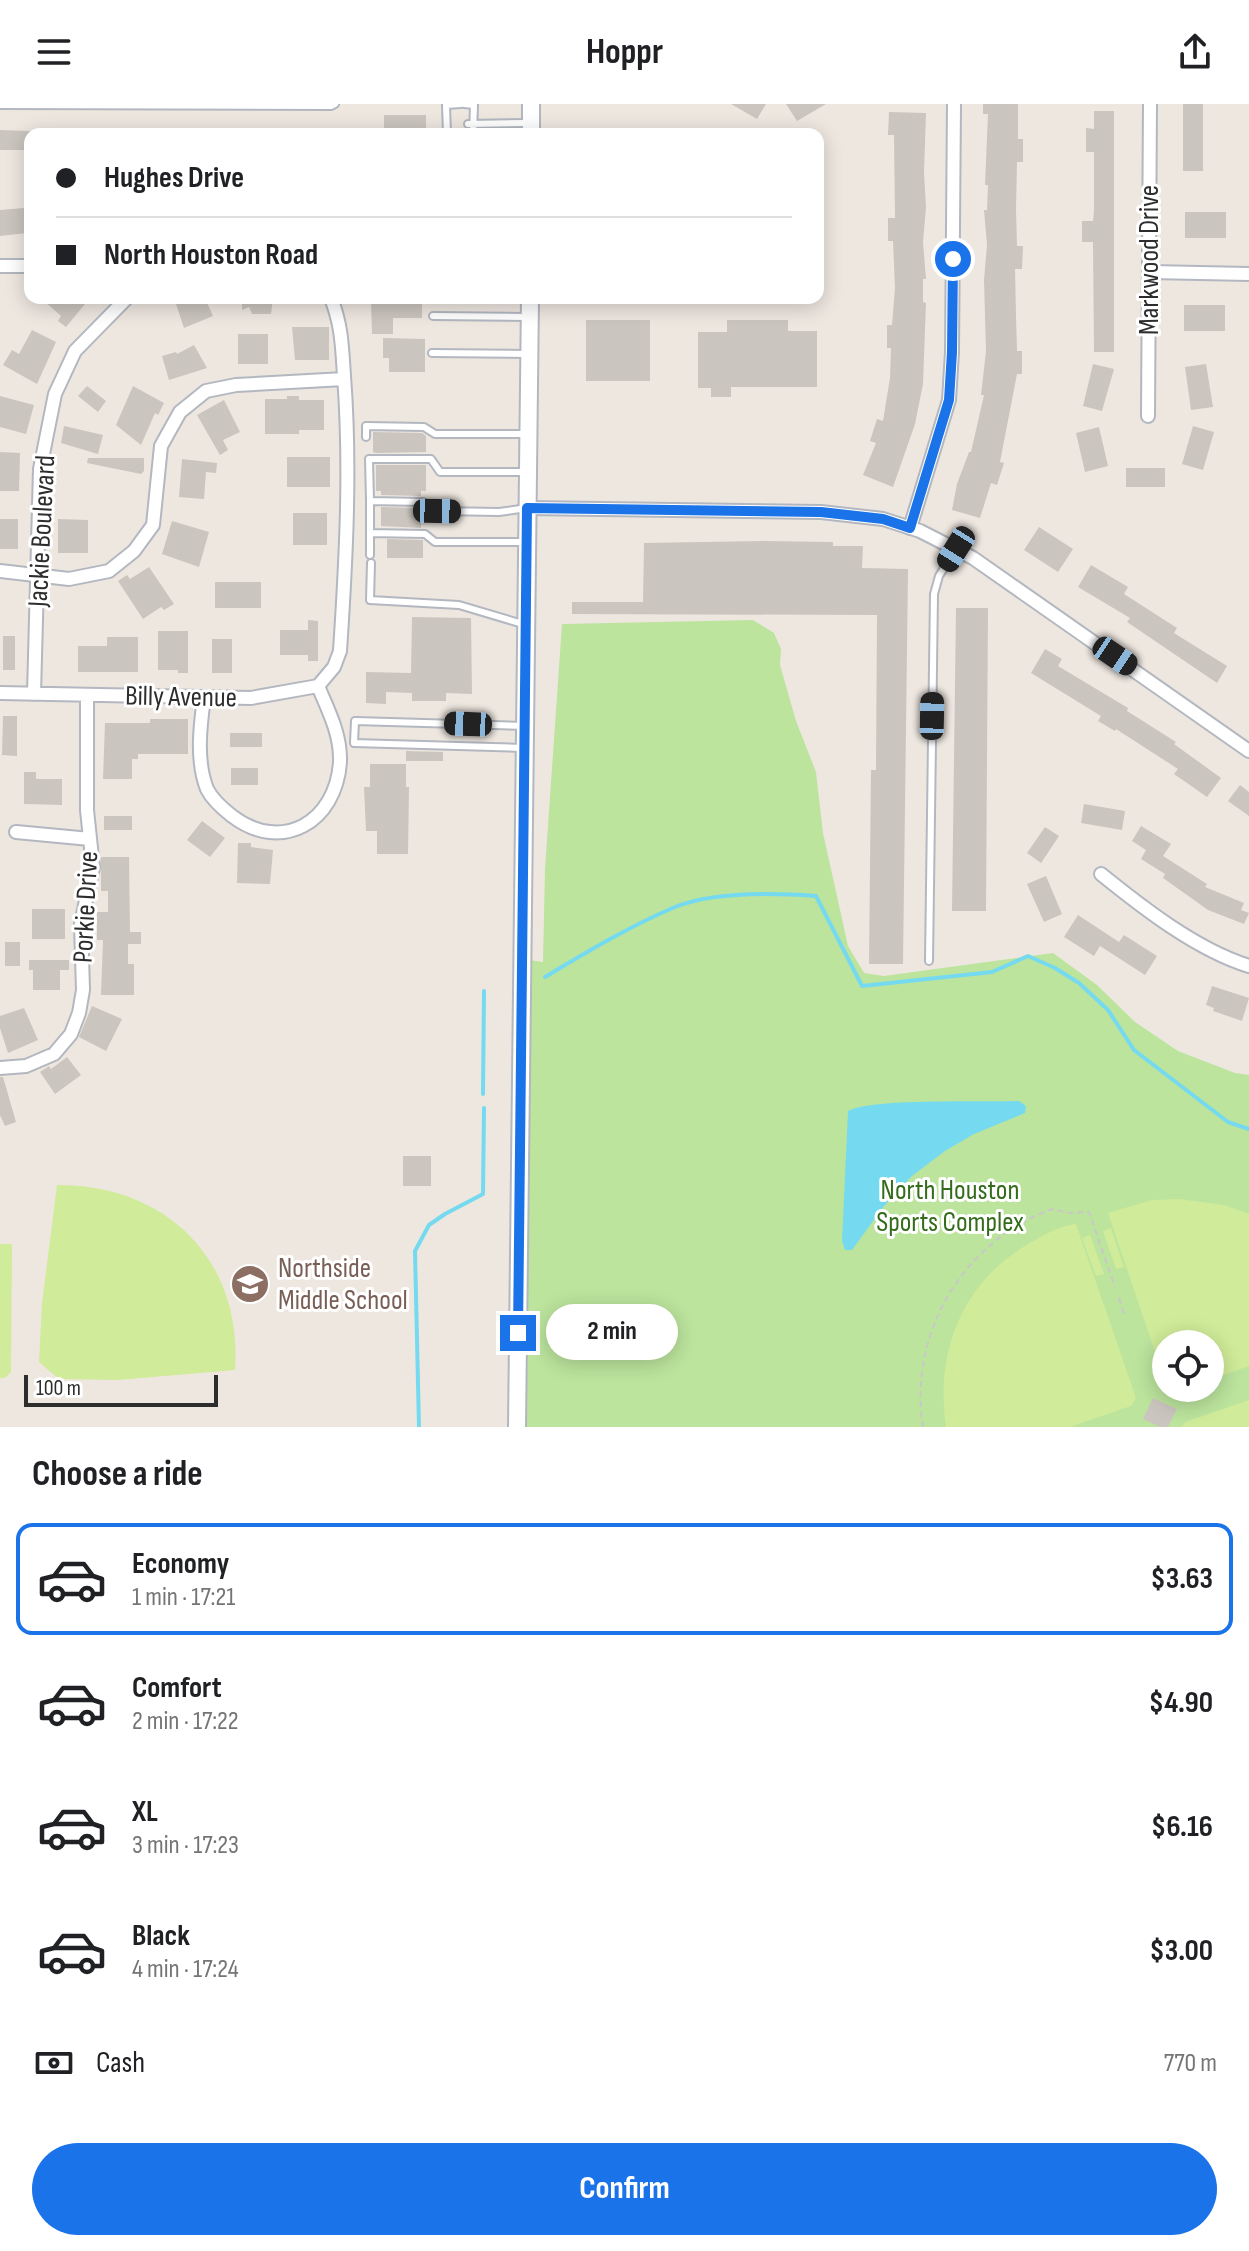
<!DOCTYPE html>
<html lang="en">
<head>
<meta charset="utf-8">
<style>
	body { margin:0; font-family:"Sofia Sans Condensed",sans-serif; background:#f6f6f6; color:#202124; height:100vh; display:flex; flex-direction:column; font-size:30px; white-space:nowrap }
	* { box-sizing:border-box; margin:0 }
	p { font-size:26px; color:#757577 }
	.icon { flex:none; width:44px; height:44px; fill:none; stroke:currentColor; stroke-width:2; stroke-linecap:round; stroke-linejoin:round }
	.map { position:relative; height:1323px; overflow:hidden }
	.side { display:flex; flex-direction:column; background:#fff; flex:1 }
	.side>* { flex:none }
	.hud { position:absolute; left:24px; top:24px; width:800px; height:176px; border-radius:16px; box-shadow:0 4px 20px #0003; display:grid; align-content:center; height:176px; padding:0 32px; background:#fff }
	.fabs { position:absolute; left:1152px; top:1226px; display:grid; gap:16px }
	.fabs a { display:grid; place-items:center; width:72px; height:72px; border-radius:50%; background:#fff; box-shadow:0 4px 20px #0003; font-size:40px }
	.scale { position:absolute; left:24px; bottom:20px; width:194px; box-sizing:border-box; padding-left:8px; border:4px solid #2d2d2d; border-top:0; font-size:22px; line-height:28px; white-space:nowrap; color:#2d2d2d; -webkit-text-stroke:6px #fff; paint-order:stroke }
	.end { position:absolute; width:36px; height:36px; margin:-18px; border:10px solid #1a73e8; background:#fff; box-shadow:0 0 0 4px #fff }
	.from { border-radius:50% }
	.bubble { position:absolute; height:56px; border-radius:28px; background:#fff; box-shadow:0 4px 20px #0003; font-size:26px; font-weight:700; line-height:56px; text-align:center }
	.car { position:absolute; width:24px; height:48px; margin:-24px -12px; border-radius:10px; box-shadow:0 0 6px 2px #0007; background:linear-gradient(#222 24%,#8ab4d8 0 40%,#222 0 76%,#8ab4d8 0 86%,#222 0) }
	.hud b { display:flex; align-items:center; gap:28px; height:76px; font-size:30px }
	.hud b+b { border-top:2px solid #e0e0e0 }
	.hud i { width:20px; height:20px; background:#202124 }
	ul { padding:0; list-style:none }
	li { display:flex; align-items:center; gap:24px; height:112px; margin:0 16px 12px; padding:0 16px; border:4px solid transparent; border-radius:16px }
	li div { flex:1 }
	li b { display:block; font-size:30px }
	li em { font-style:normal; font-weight:700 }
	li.selected { border-color:#1a73e8 }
	li>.icon { width:72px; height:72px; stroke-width:1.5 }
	h2 { padding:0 32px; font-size:36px; line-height:96px }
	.pay { display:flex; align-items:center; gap:20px; height:88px; padding:0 32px; font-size:30px }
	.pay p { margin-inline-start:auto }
	.primary-button { display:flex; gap:16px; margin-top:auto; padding:16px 32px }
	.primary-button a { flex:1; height:92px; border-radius:48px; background:#1a73e8; color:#fff; font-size:32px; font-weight:700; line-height:92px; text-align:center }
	header { display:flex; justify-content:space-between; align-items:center; height:104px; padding:0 32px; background:#fff; font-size:36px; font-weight:700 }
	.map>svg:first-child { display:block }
	.green { fill:#bce49d; fill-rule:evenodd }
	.pitch { fill:#d0eb99 }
	.water { fill:#75daef }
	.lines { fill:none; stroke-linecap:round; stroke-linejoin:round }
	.stream { stroke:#75daef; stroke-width:4 }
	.building { fill:#cac5be }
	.service-casing { stroke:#b3b7c0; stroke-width:10 }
	.minor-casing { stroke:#b3b7c0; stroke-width:16 }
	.tertiary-casing { stroke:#b3b7c0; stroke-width:20 }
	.path { stroke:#c8c8c8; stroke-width:2; stroke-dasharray:6 4; stroke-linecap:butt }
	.service { stroke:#fff; stroke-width:6 }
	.minor { stroke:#fff; stroke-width:12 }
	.tertiary { stroke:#fff; stroke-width:16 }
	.route { stroke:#1a73e8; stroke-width:10 }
	.labels { text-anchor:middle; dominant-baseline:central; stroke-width:6; stroke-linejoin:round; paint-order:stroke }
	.street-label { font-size:28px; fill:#2d2d2d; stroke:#fff }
	.park-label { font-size:28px; fill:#346c1b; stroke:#fff }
	.education-label { font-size:28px; fill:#785e54; stroke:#fff; text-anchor:start }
</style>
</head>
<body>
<header><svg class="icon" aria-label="menu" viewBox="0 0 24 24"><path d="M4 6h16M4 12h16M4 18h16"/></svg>Hoppr<svg class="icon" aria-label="share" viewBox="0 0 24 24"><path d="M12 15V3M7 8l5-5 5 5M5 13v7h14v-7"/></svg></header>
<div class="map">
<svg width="1249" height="1323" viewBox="0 0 1249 1323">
	<rect width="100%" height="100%" fill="#eee7e0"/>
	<path class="green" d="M753,516L774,529L781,545L780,561L796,617L816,668L823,729L848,842L864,869L884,872L1053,849L1097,881L1135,918L1178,947L1235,969L1249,971V1323H517L522,855L543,858L545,765L562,520ZM1166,1240H1210V1284H1166Z"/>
	<path class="pitch" d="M57,1081C165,1080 243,1155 235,1266L118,1276L59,1275L39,1258L42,1199Z
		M1179,1095L1224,1101L1249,1110V1262L1210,1276V1240H1166V1280L1108,1109L1152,1096Z
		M1076,1120L1136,1294L1131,1302L1070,1323H946C935,1247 962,1178 1030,1139C1045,1130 1060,1122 1076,1120Z
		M1111,1124L1124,1163L1116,1165L1103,1127Z
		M1090,1131L1104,1170L1096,1172L1082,1134Z
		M0,1140H12L11,1268L5,1274H0Z
		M1249,1296V1323H1182L1185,1318Z"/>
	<path class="water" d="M1019,997L1026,1002L1025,1009L974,1030L945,1047L912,1072L884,1102L852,1146H845L842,1137L848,1007C870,994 986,998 1019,997Z"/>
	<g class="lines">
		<path class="stream" d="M545,873C587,848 630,822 675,803C715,787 775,789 816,792L862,882L992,868L1028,852L1055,864L1079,879L1108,906L1134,946L1228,1018L1249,1025
			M483,990L484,887
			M419,1323L415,1147L429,1121L445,1110L483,1090L484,1004"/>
	</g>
	<path class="building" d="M731,0H766L757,15Z
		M786,0H826L797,17Z
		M983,0H1018V35H1023V58H1017L1016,105L1017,142H1023L1022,165H1015L1016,211L1017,247H1022V270H1017L1000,358L1004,359L997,381L991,379L980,414L952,406L957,380L969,348H971L984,291H981L986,247L984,176L987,141L984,106H987L988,81H985L988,10H983Z
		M1183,0H1203V67H1183Z
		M1094,7H1114V248H1094L1093,138H1082V117H1093L1094,107V48H1086V24L1094,25Z
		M889,8L926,9L924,69L926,103L923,138L926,175H923V198L926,199L923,280L915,320L893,383L863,371L876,339L870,337L877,315L883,317L890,274L891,244H887V221H892L895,184L893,137H888V114H895L894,31H888Z
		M384,11H426V30H384Z
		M0,26L30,27V46H0Z
		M24,104L27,129L0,132V106Z
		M1185,108H1226V134H1185Z
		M41,194H90L66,223L58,217L61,212Z
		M174,194H205L213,212L184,224Z
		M242,194H273L271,210H252L249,203L242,206Z
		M422,195V214H393V230H372L371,196Z
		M1184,201H1225V227H1184Z
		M586,216H650V277H586Z
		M727,216H788V227H817V283H731V293H711V284H698V228H727Z
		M292,223H329V256H295Z
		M32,226L56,238L37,280L3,261L12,246L19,250Z
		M238,230H268V260H238Z
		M383,234L425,235V268H389V254H383Z
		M194,241L207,264L169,276L162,252L176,248L177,250Z
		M1093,260L1114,265L1102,307L1083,302Z
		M1206,260L1213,303L1191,306L1185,263Z
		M87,282L106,297L98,308L78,292Z
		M133,282L164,299L158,311L155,309L141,341L116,321Z
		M0,292L34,301L26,330L0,323Z
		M287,292H299V296H324V326H299V330H265V295H287Z
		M224,296L240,328L223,336L228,346L220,351L197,311Z
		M64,322L103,331L98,350L61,339Z
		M1193,322L1214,328L1203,366L1182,360Z
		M1099,323L1108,362L1085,368L1076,329Z
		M373,328L422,329L426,332V348L376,349L373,348Z
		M0,348L20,349L19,387H0Z
		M287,353H330V383H287Z
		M88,354H144V367L141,370L87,359Z
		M182,355L217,359L216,369L206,368L204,395L179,393Z
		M376,361H426V387H421V392L381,391V387H376Z
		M1126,364H1165V383H1126Z
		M381,403L421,404V424L381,422Z
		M293,409H327V441H293Z
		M0,415H18V445H0Z
		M58,415L88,416V449H58Z
		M172,417L209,428L199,463L162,450Z
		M1039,423L1073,445L1058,468L1024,446Z
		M387,435L423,436V454H387Z
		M763,437L833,438V442H863L862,464L908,465L903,860H869L871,666H876L877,511L572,510V498H643L644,439Z
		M1091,461L1128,483L1124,490L1177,524L1174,529L1227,562L1217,579L1127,518L1130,514L1078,483Z
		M149,463L174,500L164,506L161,503L143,515L118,477L127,471L130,475Z
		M215,478H261V504H215Z
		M956,504H988L986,807H952Z
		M412,513L471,514L472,590L446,589V597H412V589L386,588V600L366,599V568L411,569Z
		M308,516L318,517V557H308V551H280V526H308Z
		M158,527H188V569H178V566H158Z
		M3,532H15V566H3Z
		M107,533H138V568H78V542H107Z
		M212,535H232V569H212Z
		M1045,545L1062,555L1058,562L1128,604L1127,607L1176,638L1174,640L1221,674L1207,693L1174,670L1178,665L1116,625L1115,627L1098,617L1101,612L1031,569Z
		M3,612H17V652L2,651Z
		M150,615H188V650H138V655H132V675H103L105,619H150Z
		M230,629H262V643H230Z
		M406,647L443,648V657H406Z
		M370,660H406V683H409L408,750H377V727H366L364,683H370Z
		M231,664H258V681H231Z
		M24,668H36V675H62V701L24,700Z
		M1240,681L1249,688V712L1228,697Z
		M1084,700L1125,707L1122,726L1081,719Z
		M104,712H132V726H104Z
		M202,717L225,734L210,753L187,736Z
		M1141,722L1171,740L1163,752L1207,780L1205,783L1244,799L1241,806L1249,809L1244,820L1208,806L1163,774L1165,770L1141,755L1146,746L1132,737Z
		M1045,723L1059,732L1041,759L1027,749Z
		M238,739H251V743L273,746L270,780L237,779Z
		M101,753H129L130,828H141V840H128V860H134V891H101L103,836H97V808H108V787H101Z
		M1046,772L1062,810L1044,818L1027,780Z
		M32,805H65V835H32Z
		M1078,811L1119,838L1124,831L1157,852L1145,871L1100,842L1094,852L1064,833Z
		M5,838H20V862H5Z
		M29,856H69V866H60V886H33V866H29Z
		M1212,882L1249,894L1242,917L1213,907L1214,904L1206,901Z
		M92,902L122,915L106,947L79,933Z
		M24,904L38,936L8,949L0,924V912Z
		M67,953L81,971L55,990L40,968L49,962L51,965Z
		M0,973H3L16,1018L5,1022L0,1011Z
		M403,1052H431V1082H403Z
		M1153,1294L1177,1305L1168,1323H1160L1143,1315Z"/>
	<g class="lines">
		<defs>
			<path id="service" d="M464,0L474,1L473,30
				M0,1L331,2L335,0
				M468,20L528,19
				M447,30L446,1L461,0
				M433,212L526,213
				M432,249L529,250
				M366,333V322L424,323L435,330H528
				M370,397V429L425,430L435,438H526
				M527,404L499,408L437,407L423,398L370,397L369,355H431L440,368H528
				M370,451V429
				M371,459L370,496L459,501L526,521
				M523,644L354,639L355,617L525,622
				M929,857L934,490L939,472L956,445"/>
			<path id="minor" d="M0,162H30
				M1150,168L1249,170
				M1148,312L1150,0
				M527,404L821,408L883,415L920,427L973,454L1249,647
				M910,424L949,296L952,248L954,0
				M0,467L69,475L109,467L134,447L153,421L161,342L180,308L206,287L236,281L344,275
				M0,589L251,594L318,582L334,563L340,547C346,456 351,363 344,272C342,243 342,222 331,194
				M34,590L40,365L55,290L75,247L127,194
				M204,594C200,623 196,657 207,685C212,695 223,705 232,712C282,750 336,718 340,658C341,630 328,606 318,582
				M16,728L90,735
				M1101,770C1143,804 1197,846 1249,862
				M0,964L26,962L54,950L71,930L79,909L83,886L81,820L93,763L87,706V592"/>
			<path id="tertiary" d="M531,0V30
				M517,1323L530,194"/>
		</defs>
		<use href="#service" class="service-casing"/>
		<use href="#minor" class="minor-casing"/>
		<use href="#tertiary" class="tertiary-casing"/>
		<path class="path" d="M1119,1194L1124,1210
			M923,1323C908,1230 963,1137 1052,1105L1070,1109L1089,1108L1115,1183"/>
		<use href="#service" class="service"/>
		<use href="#minor" class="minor"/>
		<use href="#tertiary" class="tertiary"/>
	</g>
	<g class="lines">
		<path class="route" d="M518,1229L527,404L821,408L883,415L910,424L949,296L952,248L953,155"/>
	</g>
	<defs>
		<symbol id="school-disc" viewBox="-11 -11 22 22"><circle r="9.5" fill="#8d6e63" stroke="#fff"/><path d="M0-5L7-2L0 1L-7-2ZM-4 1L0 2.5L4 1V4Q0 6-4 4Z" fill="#fff"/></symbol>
	</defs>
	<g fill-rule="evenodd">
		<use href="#school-disc" x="228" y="1158" width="44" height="44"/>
	</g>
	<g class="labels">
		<g class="street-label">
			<text transform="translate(1149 156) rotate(-90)">Markwood Drive</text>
			<text transform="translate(42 427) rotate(-87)">Jackie Boulevard</text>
			<text transform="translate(181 593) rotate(1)">Billy Avenue</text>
			<text transform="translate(86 803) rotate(-87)">Porkie Drive</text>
		</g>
		<g class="park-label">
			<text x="950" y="1086">North Houston<tspan x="950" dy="32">Sports Complex</tspan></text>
		</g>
		<g class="education-label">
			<text x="278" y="1164">Northside<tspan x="278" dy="32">Middle School</tspan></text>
		</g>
	</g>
</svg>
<div class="fabs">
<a><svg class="icon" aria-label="locate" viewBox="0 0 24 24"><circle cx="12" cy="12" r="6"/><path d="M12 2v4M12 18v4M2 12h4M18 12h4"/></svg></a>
</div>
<div class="scale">100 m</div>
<i class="end from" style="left:953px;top:155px"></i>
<i class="end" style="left:518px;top:1229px"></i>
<div class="bubble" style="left:546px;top:1200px;width:132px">2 min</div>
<i class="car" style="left:437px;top:407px;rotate:91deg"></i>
<i class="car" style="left:956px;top:445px;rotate:212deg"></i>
<i class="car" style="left:1115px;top:552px;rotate:124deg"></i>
<i class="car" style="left:932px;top:612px;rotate:1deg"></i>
<i class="car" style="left:468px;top:620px;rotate:272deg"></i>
<div class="hud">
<b><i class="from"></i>Hughes Drive</b>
<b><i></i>North Houston Road</b>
</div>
</div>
<section class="side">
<h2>Choose a ride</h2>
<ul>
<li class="selected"><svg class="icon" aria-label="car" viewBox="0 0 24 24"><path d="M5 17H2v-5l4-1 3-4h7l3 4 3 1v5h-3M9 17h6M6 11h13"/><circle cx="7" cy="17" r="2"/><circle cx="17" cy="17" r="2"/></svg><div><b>Economy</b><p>1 min · 17:21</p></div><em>$3.63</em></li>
<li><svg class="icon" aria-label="car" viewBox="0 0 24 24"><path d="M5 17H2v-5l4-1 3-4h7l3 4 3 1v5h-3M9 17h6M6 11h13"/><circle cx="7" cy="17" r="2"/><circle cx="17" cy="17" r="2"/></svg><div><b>Comfort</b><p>2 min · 17:22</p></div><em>$4.90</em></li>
<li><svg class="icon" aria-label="car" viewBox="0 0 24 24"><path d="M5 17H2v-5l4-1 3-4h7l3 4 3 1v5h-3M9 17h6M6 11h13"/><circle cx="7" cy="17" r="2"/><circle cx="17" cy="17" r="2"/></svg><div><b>XL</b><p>3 min · 17:23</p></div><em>$6.16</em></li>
<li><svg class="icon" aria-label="car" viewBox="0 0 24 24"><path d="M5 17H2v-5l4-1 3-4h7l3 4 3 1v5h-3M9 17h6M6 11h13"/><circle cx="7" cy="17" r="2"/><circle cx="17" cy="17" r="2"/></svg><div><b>Black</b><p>4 min · 17:24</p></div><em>$3.00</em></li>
</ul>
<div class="pay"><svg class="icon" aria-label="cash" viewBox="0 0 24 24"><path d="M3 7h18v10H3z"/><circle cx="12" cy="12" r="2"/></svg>Cash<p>770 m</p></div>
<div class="primary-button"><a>Confirm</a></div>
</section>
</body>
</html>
